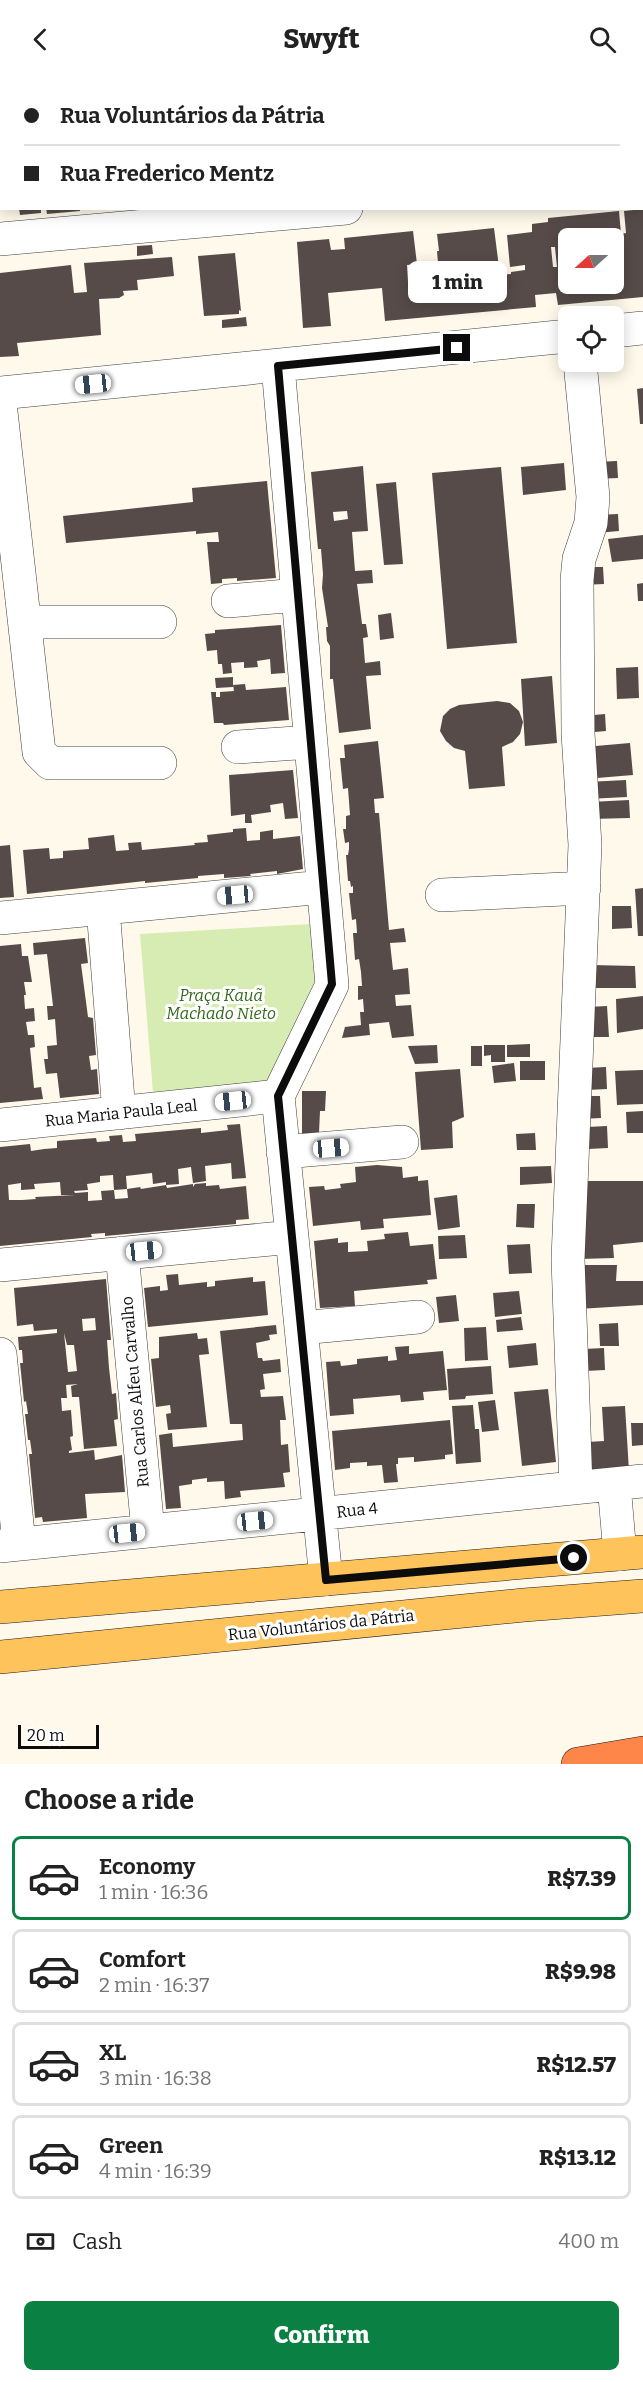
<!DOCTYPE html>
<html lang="en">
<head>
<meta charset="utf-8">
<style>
	body { margin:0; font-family:Bitter,serif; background:#f2f2f2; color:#222; height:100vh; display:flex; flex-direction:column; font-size:22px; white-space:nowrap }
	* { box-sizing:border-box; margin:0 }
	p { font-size:20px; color:#767676 }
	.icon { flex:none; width:33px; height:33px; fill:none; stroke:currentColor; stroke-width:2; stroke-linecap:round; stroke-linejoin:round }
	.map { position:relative; height:1686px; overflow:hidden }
	.panel { display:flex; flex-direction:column; background:#fff; flex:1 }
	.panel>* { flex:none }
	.hud { position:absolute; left:0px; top:0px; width:644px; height:132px; box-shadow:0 3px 15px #0003; display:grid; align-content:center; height:132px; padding:0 24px; background:#fff }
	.needle { width:39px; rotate:249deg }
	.fabs { position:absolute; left:558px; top:150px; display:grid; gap:12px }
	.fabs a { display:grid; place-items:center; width:66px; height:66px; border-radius:9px; background:#fff; box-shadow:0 3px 15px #0003; font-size:30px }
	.scale { position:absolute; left:18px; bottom:15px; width:81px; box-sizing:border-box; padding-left:6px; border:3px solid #0c0c0c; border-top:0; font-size:16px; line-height:21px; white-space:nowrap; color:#0c0c0c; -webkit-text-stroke:4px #fff; paint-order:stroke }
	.end { position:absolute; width:27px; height:27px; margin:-14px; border:8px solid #0c0c0c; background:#fff; box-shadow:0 0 0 3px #fff }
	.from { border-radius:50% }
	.bubble { position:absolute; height:42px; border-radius:9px; background:#fff; box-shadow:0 3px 15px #0003; font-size:20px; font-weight:800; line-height:42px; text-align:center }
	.car { position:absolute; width:18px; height:36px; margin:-18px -9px; border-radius:8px; box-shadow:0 0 4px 2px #0007; background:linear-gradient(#fff 24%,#345 0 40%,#fff 0 76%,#345 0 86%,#fff 0) }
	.hud b { display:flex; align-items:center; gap:21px; height:57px; font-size:22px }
	.hud b+b { border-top:2px solid #e0e0e0 }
	.hud i { width:15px; height:15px; background:#222 }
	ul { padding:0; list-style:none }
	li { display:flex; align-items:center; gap:18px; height:84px; margin:0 12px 9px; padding:0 12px; border:3px solid #e0e0e0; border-radius:9px }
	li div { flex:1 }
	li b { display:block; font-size:22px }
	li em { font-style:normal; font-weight:800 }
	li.on { border-color:#0b8043 }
	li>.icon { width:54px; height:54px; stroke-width:1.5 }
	h2 { padding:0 24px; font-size:27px; line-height:72px }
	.pay { display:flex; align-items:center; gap:15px; height:66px; padding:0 24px; font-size:22px }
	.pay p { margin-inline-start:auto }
	.primary-button { display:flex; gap:12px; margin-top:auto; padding:12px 24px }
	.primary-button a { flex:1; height:69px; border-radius:9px; background:#0b8043; color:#fff; font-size:24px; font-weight:800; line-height:69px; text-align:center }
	header { display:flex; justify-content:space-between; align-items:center; height:78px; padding:0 24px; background:#fff; font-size:27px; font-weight:800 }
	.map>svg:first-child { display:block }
	.green { fill:#d7ecb2 }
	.building { fill:#564b48; fill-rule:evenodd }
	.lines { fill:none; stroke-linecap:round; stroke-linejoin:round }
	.minor-casing { stroke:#3f3f3f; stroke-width:34 }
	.major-casing { stroke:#1d1d1d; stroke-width:34 }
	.highway-casing { stroke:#1d1d1d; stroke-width:34 }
	.minor { stroke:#fff; stroke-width:33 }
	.major { stroke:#ffc35b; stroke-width:33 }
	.highway { stroke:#ff8649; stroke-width:33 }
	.route { stroke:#0c0c0c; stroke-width:8 }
	.labels { text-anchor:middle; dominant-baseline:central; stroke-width:6; stroke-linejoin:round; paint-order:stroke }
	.park-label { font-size:16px; font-style:italic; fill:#326818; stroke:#fff }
	.street-label { font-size:16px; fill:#0c0c0c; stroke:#fff }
</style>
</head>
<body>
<header><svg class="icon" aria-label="back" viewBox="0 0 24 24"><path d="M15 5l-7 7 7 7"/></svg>Swyft<svg class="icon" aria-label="search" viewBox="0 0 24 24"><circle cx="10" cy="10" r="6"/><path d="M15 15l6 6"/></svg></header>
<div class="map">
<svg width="643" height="1686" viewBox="0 0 643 1686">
	<rect width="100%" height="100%" fill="#fff9eb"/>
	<path class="green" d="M311,846L315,903L267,1004L153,1014L140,856Z"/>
	<path class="building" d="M19,130H41V135L20,137Z
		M46,130H80V133L47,136Z
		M643,131V219L558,227L556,215L535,217L536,229L385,243L382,210L328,215L331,248L303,250L297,164L329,161L331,172L345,171L344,160L413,153L417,186L407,187L408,204L418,203L420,222L441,220L437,173H439L437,156L494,150L500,197L511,196V194L525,192V187L510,189L507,157L532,154V146L548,144V140L619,133L621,156L626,155L624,133ZM568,160H614V206H568ZM551,169H555L557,189H553Z
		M152,167L153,176L137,178V168Z
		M235,175L241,233L239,232V236L204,238L198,178Z
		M172,179L174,198L137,202L138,212L123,213L124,217L119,220L99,221L101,257L17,265L19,278L0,279V195L71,187L74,215L87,214L84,185Z
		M246,239L247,248L222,250V242Z
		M643,310V346H640L637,311Z
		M617,383L618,400L596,401L595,384Z
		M564,385L566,412L523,417L521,389Z
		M363,388L368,453L352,454L355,493L372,492L373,505L357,506L362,546H366L368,559L363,560L365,585L380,583L381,597L366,598L371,651L339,655L333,601H330V568L327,563L326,549H328L322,510L323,496L321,471H318L311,394ZM347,433L348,441L334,443L333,434Z
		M501,389L517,565L447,571L432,395Z
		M267,403L276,500L237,503V500L222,501V505L211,506L207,464H219L218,454L196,456V453L66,465L63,438L193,424L192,410Z
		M396,404L403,486L384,487L376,406Z
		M618,436L619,453L597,455L596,437Z
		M643,457V481L612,484L608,461Z
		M581,489H603L604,506L582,507Z
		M643,505V523H638L637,506Z
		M391,535L394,560L380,562L378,537Z
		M281,547L285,595L271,596L270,581L257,583L258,589L244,590V584L231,585L232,595L223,596L222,586H218L217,572L207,573L205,556L215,555V552Z
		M638,589L639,620L617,621L616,590Z
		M552,598L557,665L525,668L521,601Z
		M233,599V609L216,610L215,600Z
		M245,606L246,612L286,609L289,642L224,647L223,645H214L211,614H216V619H220V614L234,613L233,607Z
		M497,623L510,625L519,633L523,644L520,656L513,664L502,669L505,708L469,711L465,673L454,670L446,663L440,653L443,638L450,631L459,627Z
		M605,636L606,653L584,655L583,638Z
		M378,663L384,720L374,721L375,735H379L389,852L404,850L406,864L390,865L393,892L408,890L410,916L395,917L396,928L411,927L414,958L392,960L389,944L369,946L370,957L342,960L345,949L361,947L360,934H364L363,921L358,922V908H362L361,894L359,881L355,882L353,855H357L356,841L352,842L349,815H353V808L351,809L350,803H348L346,777H348L349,771V764L345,765L343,751H346V738L350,737L348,710L343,711L340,680H345L344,667Z
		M630,665L633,697L585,701L584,669Z
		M293,692L298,740L285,741L283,725L270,727L271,734L251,737L252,745H245V736L231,738L229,697Z
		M626,702L627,719L587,721V704Z
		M629,722L630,740L591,741L590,724Z
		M246,750L247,763L260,762V754L273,752V761L300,758L303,791L277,796V793L250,796L251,798L224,800V796L198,798V800L145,805V803L27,816L23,772L49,770L50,781L63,780V773L89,771L88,760L114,757L116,773L129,772L128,765L141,764L142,772L195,767L194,765L208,764L207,757L233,754V751Z
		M10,767L14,819L0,820V768Z
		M643,810V858H638L635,811Z
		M612,828H631L632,850L612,851Z
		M85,860L88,885L81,886L88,939L93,940L96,977L89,978L91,992L97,991L99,1016L60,1020L57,995L46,996L44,981H48L47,968L57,967L55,941L48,942L47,928H53L47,876L34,877L33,865Z
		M21,866L22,878H28L32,904H24L26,917H24L25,931L34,930L35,943L26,944L28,957H34L35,969L30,970L34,1010L41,1009L43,1021L0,1025V868Z
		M592,887L635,888L636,910H592Z
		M643,918V951L617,955L616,921Z
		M607,928L609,959H589L588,929Z
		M530,966V979H507V967Z
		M437,967L438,985L415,986L408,968Z
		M484,967H505V984H491V977L484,978Z
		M471,968H482V988H471Z
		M520,983H545V1002H520Z
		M514,985L516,1003L494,1005L492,988Z
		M606,989L607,1011L587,1012L586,990Z
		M460,991L464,1039L452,1044L453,1070L421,1072L415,994Z
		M643,992V1026L617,1027L615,993Z
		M302,1013H326L325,1033H320L319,1055L302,1056Z
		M580,1018H600L601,1040L581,1041Z
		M643,1033V1055H627L626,1034Z
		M240,1046L246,1100L232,1101L231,1085L205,1088L206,1103L193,1105L191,1089L178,1091L179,1106L166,1107L167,1110L193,1106V1109L195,1106L206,1105V1108L219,1107L220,1111L246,1108L249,1141L236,1142V1146L105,1158V1155L91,1156L92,1159L0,1168V1069L30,1066L31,1073L44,1071L57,1070V1063L96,1060L97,1064L110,1063L109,1058L122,1057L123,1064L136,1063L135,1056L201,1050V1055L228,1052L227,1047ZM152,1095L153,1106L166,1104V1107L141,1111L140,1109L127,1111L128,1120L115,1121L114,1112L127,1111L126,1098ZM113,1097L114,1112L101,1113L102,1122L88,1123V1114L75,1115L74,1113L88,1112L87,1106L100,1104V1098ZM60,1104L61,1117H75L35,1119L36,1121L22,1122H9L8,1107L21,1105V1112L35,1111L34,1106Z
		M607,1048L608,1070L588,1071L587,1049Z
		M535,1055L536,1072H517L516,1056Z
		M377,1087L402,1089L403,1100L418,1098V1103L428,1102L431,1137L383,1141L384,1150L361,1152L360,1143L313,1148L309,1109L324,1108L325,1112L341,1110L340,1106L356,1104L355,1089Z
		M551,1088L552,1105L520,1107V1089Z
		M576,1103H643V1164L613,1167L614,1180L580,1181Z
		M457,1117L460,1149L438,1152L434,1120Z
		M517,1126H535L534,1150L516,1149Z
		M408,1154L410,1168L433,1166L437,1201L427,1202L428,1206L354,1213L355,1228L320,1230L314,1163L338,1160V1165L348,1164V1174L368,1173L367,1163L385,1161L384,1156Z
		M465,1157L467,1180L439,1181L438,1158Z
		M530,1166L532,1195L509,1196L507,1167Z
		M579,1187H617L616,1203H643V1227L578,1231Z
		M178,1196L179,1207L207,1204V1209L215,1208V1203L253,1199V1204L265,1203L268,1237L148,1249L144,1210L160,1208V1213L168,1212L166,1197Z
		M106,1201L111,1262H107L109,1290L112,1316L116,1315L118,1341L114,1342L117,1368L84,1371L79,1319H72L71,1308L78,1306L66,1307L67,1320H61L62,1333L71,1332L73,1358L70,1359L72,1372L69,1373V1375L94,1372L95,1382L122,1377L125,1414L85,1416L87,1440L43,1444L42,1439L35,1440L29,1376H32L30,1362H28L25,1336H28L26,1323L24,1324L20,1285H23L22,1272H19L18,1259L57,1255V1251L34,1253L33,1246L17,1248L14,1210ZM95,1240L96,1252L83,1253L82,1241ZM64,1255L67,1267H74L77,1293L68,1294Z
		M519,1213L522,1236L495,1239L493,1215Z
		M456,1217L459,1243L439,1245L436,1219Z
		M521,1239L523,1252L497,1254L496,1242Z
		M618,1245L619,1268H600L599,1246Z
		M276,1247L277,1256L269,1257L270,1262L256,1265L258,1280H262L263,1283L280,1281L281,1294L263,1296L265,1311L260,1312L261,1319L283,1318L286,1342H280L281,1367L288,1366L290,1394L283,1395L285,1409L240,1413L241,1419L225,1421L224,1403L207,1404V1400L192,1402V1406L179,1408L181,1430L166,1431L159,1357L172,1355L173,1369L243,1362L242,1346H230L220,1253Z
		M486,1249L488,1282L465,1283L464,1250Z
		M197,1255L198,1261L207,1260L209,1276L199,1277L207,1349L168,1352L166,1336L171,1335L170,1327L156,1329L151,1281L159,1280V1259Z
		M536,1265L538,1287L509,1290L507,1268Z
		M409,1268V1276L443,1273L447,1312L423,1314L424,1322L401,1324L400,1317L353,1321L354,1336L330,1338L326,1284L340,1283L341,1288L350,1287L357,1286V1281L388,1278V1283L397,1282L395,1269Z
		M604,1270L605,1292L585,1293L584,1271Z
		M491,1288L493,1316L466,1318L465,1321L449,1322L447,1291Z
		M548,1311L556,1384L522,1388L514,1314Z
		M495,1322L499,1352L482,1354L478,1324Z
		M473,1327L475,1351H479L481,1384L456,1386L452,1328Z
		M625,1328L629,1393L588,1395L587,1364L604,1363L602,1329Z
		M450,1342L453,1376L445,1377V1381L414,1384V1379L398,1380V1386H396L398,1404L384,1405L382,1387L367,1388V1384L350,1385V1390L335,1392L332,1353Z
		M631,1345H643V1367L632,1368Z"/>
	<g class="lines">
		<defs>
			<path id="minor" d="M82,0V2
				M246,0V2
				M642,104L643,103
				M0,161L346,130
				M614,253L643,250
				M278,288L332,907L278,1018L326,1501
				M0,315L568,258
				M0,325L39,674L50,685H160
				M228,523L298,517
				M25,544H160
				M238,669L311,664
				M442,817L584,810
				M103,830L119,1035
				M0,840L323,809
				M0,1047L278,1018
				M283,1074L402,1064
				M122,1175L148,1453
				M0,1187L292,1159
				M301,1250L418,1239
				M0,1276L19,1466
				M614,1406L620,1476
				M576,1409L568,1181L585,767L578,655L577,502L579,481L591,445L593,419L580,284
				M0,1468L643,1403"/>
			<path id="major" d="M0,1529L643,1474
				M0,1579L524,1527L643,1518"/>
			<path id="highway" d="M578,1686L643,1675"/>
		</defs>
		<use href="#minor" class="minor-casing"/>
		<use href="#major" class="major-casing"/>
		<use href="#highway" class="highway-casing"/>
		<use href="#minor" class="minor"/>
		<use href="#major" class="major"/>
		<use href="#highway" class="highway"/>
	</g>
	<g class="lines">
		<path class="route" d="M457,270L278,288L332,906L278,1018L326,1502L574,1480"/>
	</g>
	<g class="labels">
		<g class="park-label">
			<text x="221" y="917">Praça Kauã<tspan x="221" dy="18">Machado Nieto</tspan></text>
		</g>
		<g class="street-label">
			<text transform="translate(121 1035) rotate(-6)">Rua Maria Paula Leal</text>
			<text transform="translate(135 1314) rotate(-95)">Rua Carlos Alfeu Carvalho</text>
			<text transform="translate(357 1432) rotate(-6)">Rua 4</text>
			<text transform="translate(321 1547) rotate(-6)">Rua Voluntários da Pátria</text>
		</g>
	</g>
</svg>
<div class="fabs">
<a><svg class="needle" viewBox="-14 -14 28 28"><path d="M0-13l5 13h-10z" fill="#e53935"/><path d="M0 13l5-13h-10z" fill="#767676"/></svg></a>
<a><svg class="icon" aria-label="locate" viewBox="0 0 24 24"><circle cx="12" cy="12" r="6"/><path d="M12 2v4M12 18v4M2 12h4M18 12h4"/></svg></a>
</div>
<div class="scale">20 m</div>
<i class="end from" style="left:574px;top:1480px"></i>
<i class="end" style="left:457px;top:270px"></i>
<div class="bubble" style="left:408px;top:183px;width:99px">1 min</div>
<i class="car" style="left:93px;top:306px;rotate:264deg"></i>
<i class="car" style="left:235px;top:817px;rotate:265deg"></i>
<i class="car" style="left:233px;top:1023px;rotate:264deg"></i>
<i class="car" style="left:331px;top:1070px;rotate:85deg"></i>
<i class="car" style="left:144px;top:1173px;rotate:84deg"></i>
<i class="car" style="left:255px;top:1443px;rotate:84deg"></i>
<i class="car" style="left:127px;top:1455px;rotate:84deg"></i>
<div class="hud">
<b><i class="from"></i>Rua Voluntários da Pátria</b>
<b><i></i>Rua Frederico Mentz</b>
</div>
</div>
<section class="panel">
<h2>Choose a ride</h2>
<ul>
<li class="on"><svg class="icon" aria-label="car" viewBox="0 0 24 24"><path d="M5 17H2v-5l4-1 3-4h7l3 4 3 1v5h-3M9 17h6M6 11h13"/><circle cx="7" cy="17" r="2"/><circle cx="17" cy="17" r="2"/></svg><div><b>Economy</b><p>1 min · 16:36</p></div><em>R$7.39</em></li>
<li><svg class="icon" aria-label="car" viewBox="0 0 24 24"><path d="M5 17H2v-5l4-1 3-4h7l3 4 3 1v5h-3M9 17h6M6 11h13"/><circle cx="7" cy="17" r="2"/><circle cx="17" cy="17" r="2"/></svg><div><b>Comfort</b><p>2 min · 16:37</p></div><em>R$9.98</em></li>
<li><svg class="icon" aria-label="car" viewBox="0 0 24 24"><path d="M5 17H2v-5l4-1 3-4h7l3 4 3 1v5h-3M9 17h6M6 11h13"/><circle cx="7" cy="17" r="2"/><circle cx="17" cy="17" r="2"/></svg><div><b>XL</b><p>3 min · 16:38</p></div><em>R$12.57</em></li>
<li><svg class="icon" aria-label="car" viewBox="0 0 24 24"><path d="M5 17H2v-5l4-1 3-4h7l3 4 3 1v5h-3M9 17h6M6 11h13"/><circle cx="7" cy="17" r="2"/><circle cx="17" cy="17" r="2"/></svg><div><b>Green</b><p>4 min · 16:39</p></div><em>R$13.12</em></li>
</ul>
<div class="pay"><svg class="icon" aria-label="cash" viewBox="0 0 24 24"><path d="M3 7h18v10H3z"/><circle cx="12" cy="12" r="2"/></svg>Cash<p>400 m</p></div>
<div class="primary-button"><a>Confirm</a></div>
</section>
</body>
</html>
